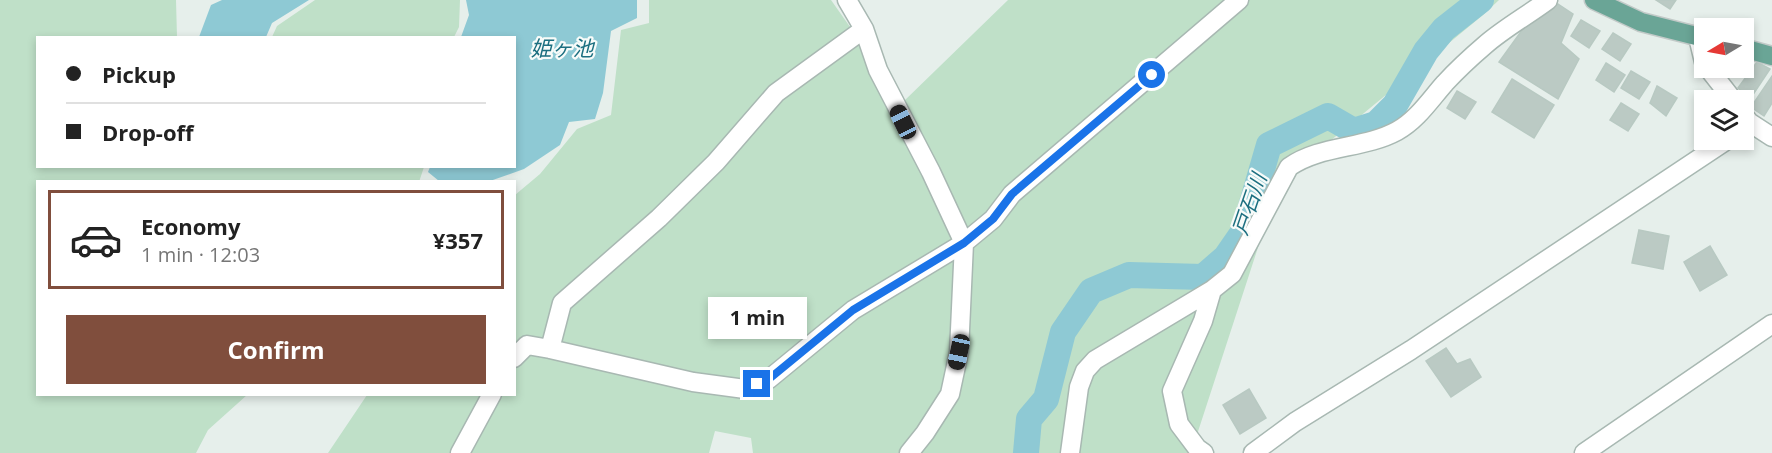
<!DOCTYPE html>
<html lang="en">
<head>
<meta charset="utf-8">
<style>
	body { margin:0; font-family:"Open Sans","Noto Sans JP",sans-serif; background:#f2f2f2; color:#222; height:100vh; display:flex; flex-direction:column; font-size:22px; white-space:nowrap }
	* { box-sizing:border-box; margin:0 }
	p { font-size:20px; color:#767676 }
	.icon { flex:none; width:33px; height:33px; fill:none; stroke:currentColor; stroke-width:2; stroke-linecap:round; stroke-linejoin:round }
	.map { position:relative; flex:1; overflow:hidden }
	.panel { position:absolute; left:36px; top:180px; width:480px; height:216px; display:flex; flex-direction:column; background:#fff; border-radius:0px; box-shadow:0 3px 9px #0003 }
	.panel>* { flex:none }
	.guide { position:absolute; left:36px; top:36px; width:480px; height:132px; border-radius:0px; box-shadow:0 3px 9px #0003; display:grid; align-content:center; height:132px; padding:0 30px; background:#fff }
	.needle { width:39px; rotate:260deg }
	.buttons { position:absolute; left:1694px; top:18px; display:grid; gap:12px }
	.buttons a { display:grid; place-items:center; width:60px; height:60px; border-radius:0px; background:#fff; box-shadow:0 3px 9px #0003; font-size:30px }
	.end { position:absolute; width:27px; height:27px; margin:-14px; border:8px solid #1a73e8; background:#fff; box-shadow:0 0 0 3px #fff }
	.from { border-radius:50% }
	.bubble { position:absolute; height:42px; border-radius:0px; background:#fff; box-shadow:0 3px 9px #0003; font-size:20px; font-weight:700; line-height:42px; text-align:center }
	.car { position:absolute; width:18px; height:36px; margin:-18px -9px; border-radius:8px; box-shadow:0 0 4px 2px #0007; background:linear-gradient(#222 24%,#8ab4d8 0 40%,#222 0 76%,#8ab4d8 0 86%,#222 0) }
	.guide b { display:flex; align-items:center; gap:21px; height:57px; font-size:22px }
	.guide b+b { border-top:2px solid #e0e0e0 }
	.guide i { width:15px; height:15px; background:#222 }
	ul { padding:10px 0 0; list-style:none }
	li { display:flex; align-items:center; gap:18px; height:99px; margin:0 12px 9px; padding:0 18px; border:3px solid #e0e0e0; border-radius:0px }
	li div { flex:1 }
	li b { display:block; font-size:22px }
	li em { font-style:normal; font-weight:700 }
	li.active { border-color:#804e3d }
	li>.icon { width:54px; height:54px; stroke-width:1.5 }
	.button { display:flex; gap:12px; margin-top:auto; padding:12px 30px }
	.button a { flex:1; height:69px; border-radius:0px; background:#804e3d; color:#fff; font-size:24px; font-weight:700; line-height:69px; text-align:center }
	.map>svg:first-child { display:block }
	.green { fill:#bfe0c8 }
	.water { fill:#8ec9d4 }
	.lines { fill:none; stroke-linecap:round; stroke-linejoin:round }
	.river { stroke:#8ec9d4; stroke-width:26 }
	.building { fill:#bbcac4; stroke:#b8c9c2; stroke-width:1.5 }
	.minor-casing { stroke:#a8b8b2; stroke-width:21 }
	.major-casing { stroke:#c2cac8; stroke-width:21 }
	.minor { stroke:#fff; stroke-width:18 }
	.major { stroke:#6aa596; stroke-width:18 }
	.route { stroke:#1a73e8; stroke-width:8 }
	.labels { text-anchor:middle; dominant-baseline:central; stroke-width:4.5; stroke-linejoin:round; paint-order:stroke }
	.water-label { font-size:21px; font-style:italic; fill:#1c6f80; stroke:#f7fbf9 }
</style>
</head>
<body>
<div class="map">
<svg width="1772" height="453" viewBox="0 0 1772 453">
	<rect width="100%" height="100%" fill="#e6efeb"/>
	<path class="green" d="M0,0H176L177,37L38,38V166L424,167L419,182H38V394L247,395L208,430L196,453H0Z
		M315,0H460L459,27L454,37H272L277,26Z
		M649,0H831L903,102L1008,0H1499L1483,15L1279,183L1191,453H753L751,438L715,431L709,453H328L367,395L514,394L515,195L540,174L577,129L611,115L621,30L649,23Z"/>
	<path class="water" d="M222,0H309L272,23L266,37H199L211,5Z
		M466,0H637V18L611,31L603,93L595,119L569,122L560,145L524,169L490,181H439L428,172L430,167L514,166V38L461,37L469,15Z"/>
	<g class="lines">
		<path class="river" d="M1026,453L1029,419L1046,399L1063,332L1091,291L1129,275L1203,277L1226,257L1244,231L1269,145L1328,116L1354,131L1376,124L1395,105L1426,51L1444,29L1481,0"/>
	</g>
	<path class="building" d="M1656,0H1676L1670,9Z
		M1558,4L1573,14L1561,43L1579,59L1558,99L1499,62L1525,26Z
		M1581,20L1600,31L1589,48L1571,36Z
		M1613,33L1631,44L1620,61L1602,49Z
		M1757,62L1770,69L1750,99L1738,88Z
		M1606,63L1625,75L1614,92L1596,80Z
		M1631,71L1650,82L1639,99L1621,88Z
		M1772,76V103L1764,116L1751,107Z
		M1512,79L1554,105L1534,138L1492,112Z
		M1657,86L1677,98L1666,116L1650,103Z
		M1457,91L1476,102L1465,119L1447,108Z
		M1621,103L1639,114L1628,131L1610,120Z
		M1639,230L1669,236L1663,269L1632,263Z
		M1710,246L1727,275L1700,291L1684,262Z
		M1446,348L1457,364L1470,359L1481,377L1451,397L1426,361Z
		M1249,389L1266,418L1240,434L1223,405Z"/>
	<g class="lines">
		<defs>
			<path id="minor" d="M847,0L864,29L878,70L931,172L964,243L959,352L950,394L925,433L909,453
				M1698,37L1704,62
				M1708,68L1733,100
				M1743,114L1749,122L1772,137
				M550,349L562,303L659,218L716,162L776,93L864,29
				M514,358L527,345L550,349L693,382L745,389L769,379L853,310L964,243L993,219L1012,194L1239,0
				M460,453L492,394
				M1070,453L1079,387L1085,371L1095,360L1212,290L1232,274L1289,167C1320,145 1364,149 1397,131C1417,120 1430,100 1445,83C1457,70 1471,57 1485,45C1503,29 1528,15 1548,0
				M1204,453L1197,448L1179,424L1172,391L1203,321L1212,290
				M1253,453L1295,422L1411,350L1727,140
				M1584,453L1772,324"/>
			<path id="major" d="M1594,0L1641,22L1704,38
				M1743,48L1772,56"/>
		</defs>
		<use href="#minor" class="minor-casing"/>
		<use href="#major" class="major-casing"/>
		<use href="#minor" class="minor"/>
		<use href="#major" class="major"/>
	</g>
	<g class="lines">
		<path class="route" d="M757,384L769,379L853,310L964,243L993,219L1012,194L1152,75"/>
	</g>
	<g class="labels">
		<g class="water-label">
			<text x="562" y="48">姫ヶ池</text>
			<text transform="translate(1249 204) rotate(-71)">戸石川</text>
		</g>
	</g>
</svg>
<div class="buttons">
<a><svg class="needle" viewBox="-14 -14 28 28"><path d="M0-13l5 13h-10z" fill="#e53935"/><path d="M0 13l5-13h-10z" fill="#767676"/></svg></a>
<a><svg class="icon" aria-label="layers" viewBox="0 0 24 24"><path d="M12 4l9 5-9 5-9-5zM3 14l9 5 9-5"/></svg></a>
</div>
<i class="end from" style="left:1152px;top:75px"></i>
<i class="end" style="left:757px;top:384px"></i>
<div class="bubble" style="left:708px;top:297px;width:99px">1 min</div>
<i class="car" style="left:903px;top:122px;rotate:334deg"></i>
<i class="car" style="left:959px;top:352px;rotate:192deg"></i>
<div class="guide">
<b><i class="from"></i>Pickup</b>
<b><i></i>Drop-off</b>
</div>
<section class="panel">
<ul>
<li class="active"><svg class="icon" aria-label="car" viewBox="0 0 24 24"><path d="M5 17H2v-5l4-1 3-4h7l3 4 3 1v5h-3M9 17h6M6 11h13"/><circle cx="7" cy="17" r="2"/><circle cx="17" cy="17" r="2"/></svg><div><b>Economy</b><p>1 min · 12:03</p></div><em>¥357</em></li>
</ul>
<div class="button"><a>Confirm</a></div>
</section>
</div>
</body>
</html>
